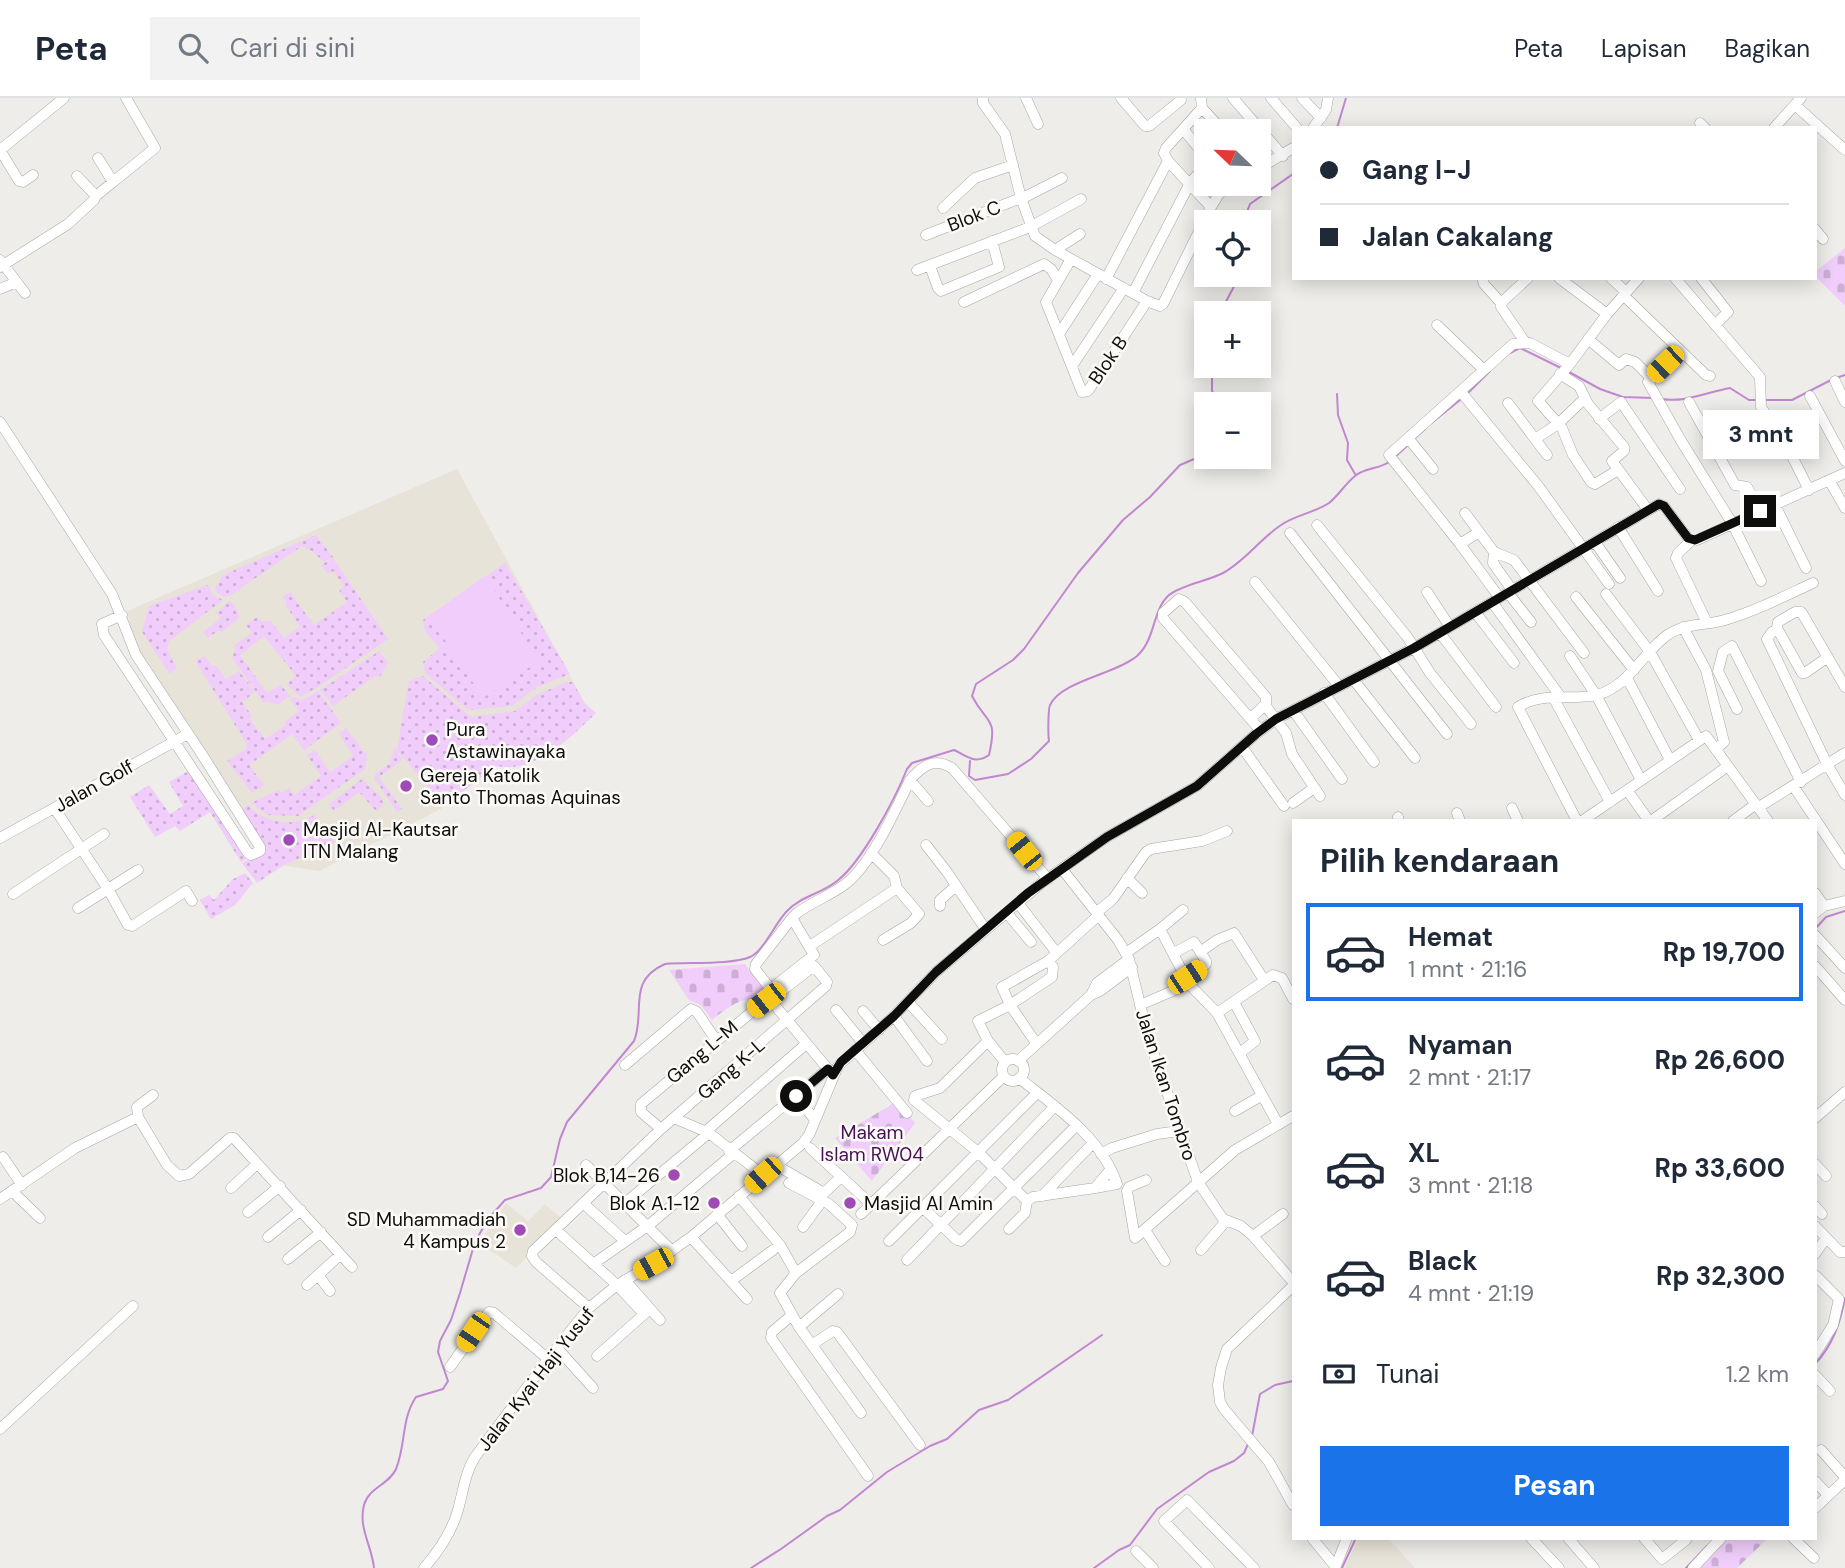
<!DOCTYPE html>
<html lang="id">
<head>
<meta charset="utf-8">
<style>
	body { margin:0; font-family:"DM Sans",sans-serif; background:#f2f2f3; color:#1f2937; height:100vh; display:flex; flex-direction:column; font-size:26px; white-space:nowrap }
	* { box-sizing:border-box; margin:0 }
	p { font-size:23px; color:#747a83 }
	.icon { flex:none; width:38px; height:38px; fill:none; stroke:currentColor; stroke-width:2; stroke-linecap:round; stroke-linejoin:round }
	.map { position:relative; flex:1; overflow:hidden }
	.details { position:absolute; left:1292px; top:721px; width:525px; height:721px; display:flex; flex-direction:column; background:#fff; border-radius:0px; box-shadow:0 4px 18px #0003 }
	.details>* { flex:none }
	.guide { position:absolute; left:1292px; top:28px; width:525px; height:154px; border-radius:0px; box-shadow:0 4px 18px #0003; display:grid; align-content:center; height:154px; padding:0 28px; background:#fff }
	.needle { width:46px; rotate:293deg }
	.tools { position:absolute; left:1194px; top:21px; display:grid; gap:14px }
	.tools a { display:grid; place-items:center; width:77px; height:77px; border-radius:0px; background:#fff; box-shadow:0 4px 18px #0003; font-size:35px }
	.end { position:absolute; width:32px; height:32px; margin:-16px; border:9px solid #0e0e0d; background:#fff; box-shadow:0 0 0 4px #fff }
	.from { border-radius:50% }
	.bubble { position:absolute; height:49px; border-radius:0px; background:#fff; box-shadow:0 4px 18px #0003; font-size:23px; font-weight:700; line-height:49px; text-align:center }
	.car { position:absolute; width:21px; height:42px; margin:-21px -10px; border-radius:9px; box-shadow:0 0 5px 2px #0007; background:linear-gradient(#f5c518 24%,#345 0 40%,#f5c518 0 76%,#345 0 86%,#f5c518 0) }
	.guide b { display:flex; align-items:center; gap:24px; height:66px; font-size:26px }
	.guide b+b { border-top:2px solid #e0e1e3 }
	.guide i { width:18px; height:18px; background:#1f2937 }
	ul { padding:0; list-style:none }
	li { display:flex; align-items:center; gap:21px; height:98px; margin:0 14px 10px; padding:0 14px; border:4px solid transparent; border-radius:0px }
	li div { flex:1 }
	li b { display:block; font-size:26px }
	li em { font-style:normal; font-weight:700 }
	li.current { border-color:#1a73e8 }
	li>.icon { width:63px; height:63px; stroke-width:1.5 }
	h2 { padding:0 28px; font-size:32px; line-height:84px }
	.pay { display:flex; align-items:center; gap:18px; height:77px; padding:0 28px; font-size:26px }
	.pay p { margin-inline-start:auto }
	.action { display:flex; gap:14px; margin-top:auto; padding:14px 28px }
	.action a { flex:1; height:80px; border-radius:0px; background:#1a73e8; color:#fff; font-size:28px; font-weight:700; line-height:80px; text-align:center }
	header { display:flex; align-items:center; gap:42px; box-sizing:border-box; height:98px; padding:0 35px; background:#fff; border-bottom:2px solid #e0e1e3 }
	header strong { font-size:33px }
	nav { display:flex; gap:38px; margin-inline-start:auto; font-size:24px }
	.search { width:490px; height:63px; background:#f2f2f3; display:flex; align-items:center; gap:18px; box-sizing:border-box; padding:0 24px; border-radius:0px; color:#747a83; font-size:26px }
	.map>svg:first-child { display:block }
	.built { fill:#e8e3d8 }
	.green { fill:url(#green-dots) }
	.cemetery { fill:url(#cemetery-stones) }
	.pitch { fill:#f0cdfa }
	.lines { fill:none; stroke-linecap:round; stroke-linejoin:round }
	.stream { stroke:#c187d1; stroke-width:2 }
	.minor-casing { stroke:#a8a6a2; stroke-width:11 }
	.minor { stroke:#fff; stroke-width:10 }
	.route { stroke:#0e0e0d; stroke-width:9 }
	.poi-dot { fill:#a04ab7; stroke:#fcfaf6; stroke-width:2.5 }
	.labels { text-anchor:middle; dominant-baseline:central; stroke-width:5; stroke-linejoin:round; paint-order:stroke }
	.street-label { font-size:19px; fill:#0e0e0d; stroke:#fcfaf6 }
	.poi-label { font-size:19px; fill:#0e0e0d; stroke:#fcfaf6; text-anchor:start }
	.park-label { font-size:19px; fill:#471155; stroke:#fcfaf6 }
</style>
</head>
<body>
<header>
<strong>Peta</strong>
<div class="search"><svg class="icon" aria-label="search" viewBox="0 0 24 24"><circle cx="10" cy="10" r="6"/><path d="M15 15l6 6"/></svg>Cari di sini</div>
<nav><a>Peta</a><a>Lapisan</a><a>Bagikan</a></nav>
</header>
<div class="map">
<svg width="1845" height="1470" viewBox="0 0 1845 1470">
	<defs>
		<pattern id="green-dots" width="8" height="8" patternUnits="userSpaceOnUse" patternTransform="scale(1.75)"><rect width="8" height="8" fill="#f0cdfa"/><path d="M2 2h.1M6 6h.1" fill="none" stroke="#cdafd5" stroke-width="1.8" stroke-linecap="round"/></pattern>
		<pattern id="cemetery-stones" width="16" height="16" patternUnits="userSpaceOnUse" patternTransform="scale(1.75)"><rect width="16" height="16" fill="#f0cdfa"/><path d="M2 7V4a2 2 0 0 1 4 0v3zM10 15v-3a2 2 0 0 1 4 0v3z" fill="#cdafd5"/></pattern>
	</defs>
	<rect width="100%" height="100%" fill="#efede9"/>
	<path class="built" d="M457,371L590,614L496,662L441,711L319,773L280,767L135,548L127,513Z
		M506,1105L528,1123L545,1106L563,1122L516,1170L479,1145Z
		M1359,1440H1388L1415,1470H1344Z"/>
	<path class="green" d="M316,437L333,459L324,464L312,453L302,448L228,499L222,498L216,494L215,490L223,477Z
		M333,460L388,541L318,589L300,599L287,586L296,578L264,538L240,557L267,595L281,587L290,598L277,607L267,603L264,605L232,560L236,550L234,547L252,535L246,527L257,519L260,523H271L284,540L300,529L285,506L287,504L282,499L290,494L314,527L347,504L339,492L344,488L333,473L328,476L321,467Z
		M505,465L570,576L537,589L512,608L468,612L425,575L423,564L440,550L425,533L423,522Z
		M208,487L213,497L223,502L169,543L167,551L177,570L170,576L142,534L149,508Z
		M230,503L237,511L239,520L222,534L219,532L208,540L203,534L221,520L216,515Z
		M379,553L388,564L380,579L375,578L333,608L320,592Z
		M204,558L212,568L216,567L226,581L239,573L255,594L242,604L252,618L249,620L265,641L286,627L284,624L299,613L290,601L294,599L303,602L318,593L341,625L304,652L292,636L249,667L264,687L252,695L227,663L245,652L247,646L195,563Z
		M423,578L471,619L515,613L536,597L567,584H573L584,605L596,615C571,639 535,676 497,668L444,708L397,652L402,662L379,679L402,711L397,714L375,681V676L390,665L394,650L397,652L409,583Z
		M346,630L367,657L365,671L298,718L267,717L251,705L279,692L281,695L289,690L294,697L321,678L307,657L315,652L330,674L353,658L339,636Z
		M192,671L249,759L241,764L210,714L180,733L175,728L155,739L130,699L149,687L170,716L183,708L169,684Z
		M362,681L382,700L383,707L376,713L359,694L334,713L329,706Z
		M248,707C265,725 292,730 314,717L335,745L284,767L257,785L242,765L263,753L240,713Z
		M245,775L253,785L235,807L211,821L200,802L209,797L214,802L233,781Z"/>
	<path class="cemetery" d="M1845,150V208L1815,178V174Z
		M745,866L768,897L763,901C742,898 728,909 712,922L701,907L689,902L669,872Z
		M896,1004L915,1025L872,1083L835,1040Z
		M1725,1440H1768L1737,1470H1696Z"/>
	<path class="pitch" d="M485,478L539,563L483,600L429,518Z"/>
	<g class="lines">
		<path class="stream" d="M1337,30L1346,0
			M1243,124L1250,106L1293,76
			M1220,215L1240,177
			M1510,255L1520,250L1561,270
			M1212,268V292L1215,306
			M1569,274L1600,291L1623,299L1653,300
			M1836,280L1845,277
			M1337,296L1338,317L1348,345L1347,362L1355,376
			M1467,296L1490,273
			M1662,301C1684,305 1708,294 1730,290L1749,302H1756
			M1765,302H1792L1831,282
			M1429,327L1460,302
			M1414,341L1425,331
			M1396,358L1407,348
			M1221,359L1230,361L1236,359
			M970,663L969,678L975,682L1008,676L1031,661L1049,643C1048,636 1048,612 1050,607C1061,583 1116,576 1137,558C1156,541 1152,512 1169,497C1181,487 1208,483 1223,475C1245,463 1260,441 1281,427C1295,417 1314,415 1329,405C1339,397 1345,386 1355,378C1364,370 1379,371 1389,364
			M1815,831L1826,819L1845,813
			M1815,1266C1833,1247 1840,1225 1845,1200
			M1252,1338L1260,1296L1275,1287L1293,1283
			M374,1470C372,1448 358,1430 364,1407C369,1389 389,1387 396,1371C406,1347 401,1321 416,1299L443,1291L448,1283L438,1254L440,1243L451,1222L460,1195L475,1144L488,1121L505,1102L541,1090L551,1079L560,1041L567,1024L634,943C646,914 626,883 665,866C688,864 731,867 750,859C764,853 775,825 787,813C801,798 821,796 837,783C862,764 895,701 907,671L912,665L954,652C967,658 975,667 989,657C998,618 987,627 972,598L976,586L1013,562L1024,551L1078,475L1123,422L1150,399L1180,367L1206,356
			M751,1470L781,1451L827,1418L840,1412L887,1374L930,1348L947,1341L979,1312L1008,1302L1102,1237
			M1094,1470L1119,1452L1130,1447L1157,1411L1209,1374L1234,1363L1244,1355L1248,1346
			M1342,1470L1356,1440
			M1686,1470L1707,1448"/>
		<defs>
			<path id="minor" d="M983,0V5L1005,36L1021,100L1035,138L1055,152L1147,203L1160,208L1163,206L1211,109
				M1026,0L1038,26
				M1121,0L1145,28H1149L1181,2
				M1201,0L1202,10L1223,33
				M1233,0L1283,58
				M1271,0L1297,30
				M1302,0L1321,20
				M1795,7L1845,52
				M1202,10L1166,50L1164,55L1168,63L1211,109L1219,96L1230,86
				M1700,25L1705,30
				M1313,30L1326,12L1328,0
				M1774,30L1801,0
				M1183,31L1206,59
				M98,60L113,84L155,50L126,0
				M1258,71L1293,50
				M33,77L23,84L19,83L0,52L64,0
				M96,98L113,84
				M1021,101L1062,80
				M943,110L975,80L1013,67
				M1815,131L1823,141
				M926,137L1021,100
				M1055,152L1080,136
				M1071,161L1046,204L1082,294L1088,293L1147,203
				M0,162L25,195
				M930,168L938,190L941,193L999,169L992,143
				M0,169L68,126L94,102L96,98L77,78
				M917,172L1030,129L1081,101
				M1482,180L1484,186L1501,205
				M1559,180L1607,216
				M1611,180L1626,194
				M1675,180L1760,279L1761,309L1788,350L1809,392
				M1701,180L1728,214L1715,227
				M1106,181L1168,63
				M0,191L17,184
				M1133,195L1190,85L1206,67
				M1623,197L1680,252L1648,284L1680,341L1732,425L1761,483
				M964,204L1044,166L1051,171L1058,182
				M1437,227L1484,272
				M1059,236L1098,176
				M1588,241L1619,267L1626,261L1635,264L1651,280
				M1525,244L1501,209V205L1528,180
				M1680,252L1706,277L1710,278
				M1570,266L1538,303L1562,330L1573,357L1591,384L1595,386L1618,372
				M1072,268L1124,190
				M1560,276L1579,288L1588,306L1624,349V353L1612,363L1648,412
				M1835,283L1845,304
				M1461,294L1539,389L1609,486
				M1810,298L1845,363
				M1689,304L1735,387L1747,389L1760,413
				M1508,305L1547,357
				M1599,321L1621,304L1680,391
				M0,324L112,496L136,557L203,658L260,749V753L251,757L248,755L104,537L102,526L122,517
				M1409,341L1433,371
				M1535,341L1558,326L1585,300
				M1829,382L1845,410
				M1775,407L1806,470
				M1465,415L1494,454L1514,462L1584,555
				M1317,427L1408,540L1430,575L1471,626
				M1618,429L1658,493
				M1290,435L1447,636
				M1692,442L1678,455L1676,460L1707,525
				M1595,444L1620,480
				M1460,446L1479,434
				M1494,454L1493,465L1512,492
				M1255,484L1339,588
				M1427,494L1450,529
				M1508,495L1531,524
				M1606,496L1650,554L1699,642
				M1499,499L1460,446L1389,357L1513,246L1530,245L1570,266L1607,216L1639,180
				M1576,499L1634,572
				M1492,504L1560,598
				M1475,514L1514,565
				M1683,529L1706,572L1724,644L1716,651
				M1772,534L1767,541L1827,666L1845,697
				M1440,535L1496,609
				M1570,558L1596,597L1641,682
				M1828,559L1805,575H1802L1777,530L1778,524L1795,514H1801L1802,515L1845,589
				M1627,580L1670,662
				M1353,581L1415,660
				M1324,595L1374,664
				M1553,599L1610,704
				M1265,607L1286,635L1292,656L1320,698
				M1737,611L1718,573L1723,554L1732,548L1801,684
				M1293,612L1342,681
				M1251,620L1266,606V599L1185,504L1179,501L1163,515V520L1260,632
				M1242,649L1284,708
				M910,682L928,703
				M1794,689L1845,766
				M1627,692L1649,723
				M1293,705L1314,690
				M1759,709L1845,655
				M1512,710L1518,723
				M55,711L108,791L128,827L132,828L186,793L192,803
				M1457,715L1460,723
				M1398,719L1399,723
				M1577,723L1518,609C1543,593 1572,603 1597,597C1629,588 1642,556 1666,538C1685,524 1708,528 1728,521C1758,512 1785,498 1813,485
				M1582,723L1706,638L1768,723
				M1651,723L1728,668
				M1733,723L1756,706
				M0,740L188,636
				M926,747L947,774L986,832
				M871,755L894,778L897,790L919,816L911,825L883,842
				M1062,771L1118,842L1129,861L1148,939L1198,1084L1223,1121L1241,1128L1253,1138L1293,1184
				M1127,780L1142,795
				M1815,795L1824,808
				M13,796L104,736
				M1018,805L1056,854
				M940,808V802L956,788
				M78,810L138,772
				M1097,814L1113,801L1146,754L1151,751L1202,743L1227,733
				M1007,815L1031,844
				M1815,815L1824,808L1845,803
				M792,820L814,857L772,890L769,889L755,871L756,866L792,820L797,815C812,804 829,798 844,787C870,769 896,711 910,682C922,668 935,658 953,671L1048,781
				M1160,831L1183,812
				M1815,837L1845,870
				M810,848L897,790
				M1200,854L1217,842L1234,835L1264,882
				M1126,855L1160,831L1189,886L1217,915L1278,1026
				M1174,855L1194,844L1206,863V866L1187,879
				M1815,868L1845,902
				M1091,897L1097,885L1129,861
				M908,904L942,941
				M1234,904L1255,943L1240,955
				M1140,907L1189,886
				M836,912L863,945
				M863,913L879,932
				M1217,915L1273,877L1282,880L1293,901
				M894,918L927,963
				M988,943L940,990L915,998L914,1002L978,1054L1027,1103L1033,1099L1095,1090L1110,1072
				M1036,945L1010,907L1002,889L1048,863L1099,817
				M855,952L907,1015
				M1002 972a11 11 0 1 1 22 0a11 11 0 1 1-22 0Z
				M1018,963L1091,897L1100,893L1132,869
				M1005,964L988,943L978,923L1010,907L1052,879L1053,869L1048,863
				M625,967L691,911L697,914L716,942
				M1019,980C1056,1009 1102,1040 1117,1086L1095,1090
				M796,998L815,1022
				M1235,1013L1261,998
				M138,1019L137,1009L153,997
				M674,1020L709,1035L763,1077
				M1815,1020L1845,994
				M661,1031L641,1014V1006L766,902L772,904L833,977
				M705,1034L806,946
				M810,1050L872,1107
				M729,1053L828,971
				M1101,1056L1112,1050L1157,1036L1179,1033
				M3,1059L22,1087
				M1815,1066L1826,1078
				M586,1067L672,1153
				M776,1067L824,1095L841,1079
				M789,1085L829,1106L852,1127L850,1134L796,1175L780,1195L799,1229L861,1315
				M231,1090L257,1066
				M12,1093L40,1120
				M1127,1093L1135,1140L1235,1052L1293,1018
				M1127,1093L1129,1089L1146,1082
				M739,1098L780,1147L796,1175
				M1042,1098L1093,1045
				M0,1101L75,1050L138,1019L167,1067L179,1078L189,1076L230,1040H234L352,1169
				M583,1105L625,1143
				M625,1105L709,1035
				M1815,1108L1822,1116
				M922,1109L957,1142L961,1143L1076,1028
				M248,1114L280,1088
				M717,1116L742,1148
				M861,1116L1004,978
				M1815,1128L1840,1154H1845
				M803,1129L822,1103
				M1009,1131L1025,1115L1027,1103
				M556,1132L617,1187L644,1216
				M1145,1132L1165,1163
				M1253,1138L1283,1116
				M268,1139L301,1112
				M691,1139L747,1201
				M889,1143L1037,995
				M1201,1152L1226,1123
				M1815,1156L1826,1140
				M288,1161L321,1134
				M907,1162L1055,1008
				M593,1166L649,1127L733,1056
				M318,1177L330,1193
				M1815,1177L1839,1201
				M625,1182L660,1222
				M731,1183L773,1152
				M307,1187L340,1157
				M1293,1188L1227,1251L1221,1270L1218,1287L1220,1304L1224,1311L1269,1364L1293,1407
				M589,1210L536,1164L532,1158L533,1153L661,1031L826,888L827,884L814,868L770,902
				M792,1217L772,1234L771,1240L868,1378
				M799,1229L838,1196
				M813,1246L833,1233L837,1234L920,1347
				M557,1250L593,1290
				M1815,1256L1833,1227L1839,1201
				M597,1258L650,1211
				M450,1269L489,1214L494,1215L548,1261
				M1815,1277L1830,1293
				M0,1331L133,1208
				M1821,1352L1845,1379
				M1815,1383L1828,1397
				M1815,1410L1845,1382
				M1312,1440L1335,1468
				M1531,1440L1559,1470
				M1568,1440L1594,1470
				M1644,1440L1662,1461L1686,1442
				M1793,1440L1814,1460
				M1136,1453L1153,1470
				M424,1470C438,1454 452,1433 458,1412C463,1394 465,1375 475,1359L548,1261L589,1210L617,1187L653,1166L691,1139L803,1045L809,1037L838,968L894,918L936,874L1044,783L1107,739L1197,688L1256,636L1276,621L1414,550L1659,406L1664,408L1688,440L1697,442L1845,375
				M1209,1470L1164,1423L1187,1402L1254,1470
				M1335,1470L1347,1440
				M1693,1470L1721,1440"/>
		</defs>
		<use href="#minor" class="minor-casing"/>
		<use href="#minor" class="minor"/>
	</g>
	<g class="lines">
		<path class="route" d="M796,998L828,971L833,977L841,964L894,918L936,874L1028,795L1107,739L1197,688L1256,636L1276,621L1414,550L1659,406L1664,408L1688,440L1695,442L1760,413"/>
	</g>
	<g class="poi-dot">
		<circle cx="432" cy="642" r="7"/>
		<circle cx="406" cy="688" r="7"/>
		<circle cx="289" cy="742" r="7"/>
		<circle cx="674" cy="1077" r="7"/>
		<circle cx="714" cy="1105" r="7"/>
		<circle cx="850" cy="1105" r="7"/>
		<circle cx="520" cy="1132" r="7"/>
	</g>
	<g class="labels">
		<g class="street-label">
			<text transform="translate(974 118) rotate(-21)">Blok C</text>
			<text transform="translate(1108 262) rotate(-56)">Blok B</text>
			<text transform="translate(94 688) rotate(-29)">Jalan Golf</text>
			<text transform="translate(702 954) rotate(-40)">Gang L-M</text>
			<text transform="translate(731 971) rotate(-41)">Gang K-L</text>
			<text transform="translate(1166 987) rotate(72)">Jalan Ikan Tombro</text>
			<text transform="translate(536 1281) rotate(-52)">Jalan Kyai Haji Yusuf</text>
		</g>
		<g class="poi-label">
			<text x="446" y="631">Pura<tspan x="446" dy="22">Astawinayaka</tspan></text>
			<text x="420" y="677">Gereja Katolik<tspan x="420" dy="22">Santo Thomas Aquinas</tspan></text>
			<text x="303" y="731">Masjid Al-Kautsar<tspan x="303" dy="22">ITN Malang</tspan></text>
			<text x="660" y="1077" text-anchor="end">Blok B,14-26</text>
			<text x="700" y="1105" text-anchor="end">Blok A.1-12</text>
			<text x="864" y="1105">Masjid Al Amin</text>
			<text x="506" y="1121" text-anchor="end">SD Muhammadiah<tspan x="506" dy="22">4 Kampus 2</tspan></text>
		</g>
		<g class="park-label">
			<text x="872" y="1034">Makam<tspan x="872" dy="22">Islam RW04</tspan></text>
		</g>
	</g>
</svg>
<div class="tools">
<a><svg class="needle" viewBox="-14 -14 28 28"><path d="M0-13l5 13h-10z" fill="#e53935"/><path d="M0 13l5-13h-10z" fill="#747a83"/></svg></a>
<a><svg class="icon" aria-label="locate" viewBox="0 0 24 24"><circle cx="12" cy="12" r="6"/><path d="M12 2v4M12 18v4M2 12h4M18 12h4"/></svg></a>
<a>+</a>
<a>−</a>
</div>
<i class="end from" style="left:796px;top:998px"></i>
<i class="end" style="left:1760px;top:413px"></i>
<div class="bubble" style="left:1703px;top:312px;width:116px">3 mnt</div>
<i class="car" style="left:1665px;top:266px;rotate:226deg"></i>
<i class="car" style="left:1024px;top:753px;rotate:321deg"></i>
<i class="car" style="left:1187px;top:879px;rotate:57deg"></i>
<i class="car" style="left:766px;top:902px;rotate:232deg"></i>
<i class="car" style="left:763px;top:1077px;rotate:228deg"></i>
<i class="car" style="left:653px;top:1166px;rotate:241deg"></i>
<i class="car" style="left:473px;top:1234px;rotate:214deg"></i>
<div class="guide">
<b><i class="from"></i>Gang I-J</b>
<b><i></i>Jalan Cakalang</b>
</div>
<section class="details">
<h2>Pilih kendaraan</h2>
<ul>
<li class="current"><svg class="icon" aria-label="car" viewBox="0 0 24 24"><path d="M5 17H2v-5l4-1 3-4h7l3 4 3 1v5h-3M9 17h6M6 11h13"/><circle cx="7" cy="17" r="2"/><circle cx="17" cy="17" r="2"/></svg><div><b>Hemat</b><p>1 mnt · 21:16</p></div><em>Rp 19,700</em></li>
<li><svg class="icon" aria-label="car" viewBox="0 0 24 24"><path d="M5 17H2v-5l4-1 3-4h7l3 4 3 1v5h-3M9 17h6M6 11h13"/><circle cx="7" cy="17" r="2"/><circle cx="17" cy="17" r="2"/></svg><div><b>Nyaman</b><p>2 mnt · 21:17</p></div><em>Rp 26,600</em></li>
<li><svg class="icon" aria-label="car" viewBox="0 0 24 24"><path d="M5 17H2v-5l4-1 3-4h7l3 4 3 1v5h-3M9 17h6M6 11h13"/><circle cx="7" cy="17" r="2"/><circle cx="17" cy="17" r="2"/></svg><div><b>XL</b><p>3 mnt · 21:18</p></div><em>Rp 33,600</em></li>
<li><svg class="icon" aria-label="car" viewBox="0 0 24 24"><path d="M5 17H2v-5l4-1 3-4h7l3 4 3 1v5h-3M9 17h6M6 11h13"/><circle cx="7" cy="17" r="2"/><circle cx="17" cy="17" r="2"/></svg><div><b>Black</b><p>4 mnt · 21:19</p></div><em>Rp 32,300</em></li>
</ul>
<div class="pay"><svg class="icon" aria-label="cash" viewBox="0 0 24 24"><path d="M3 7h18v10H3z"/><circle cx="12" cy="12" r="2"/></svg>Tunai<p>1.2 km</p></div>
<div class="action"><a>Pesan</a></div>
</section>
</div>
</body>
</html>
